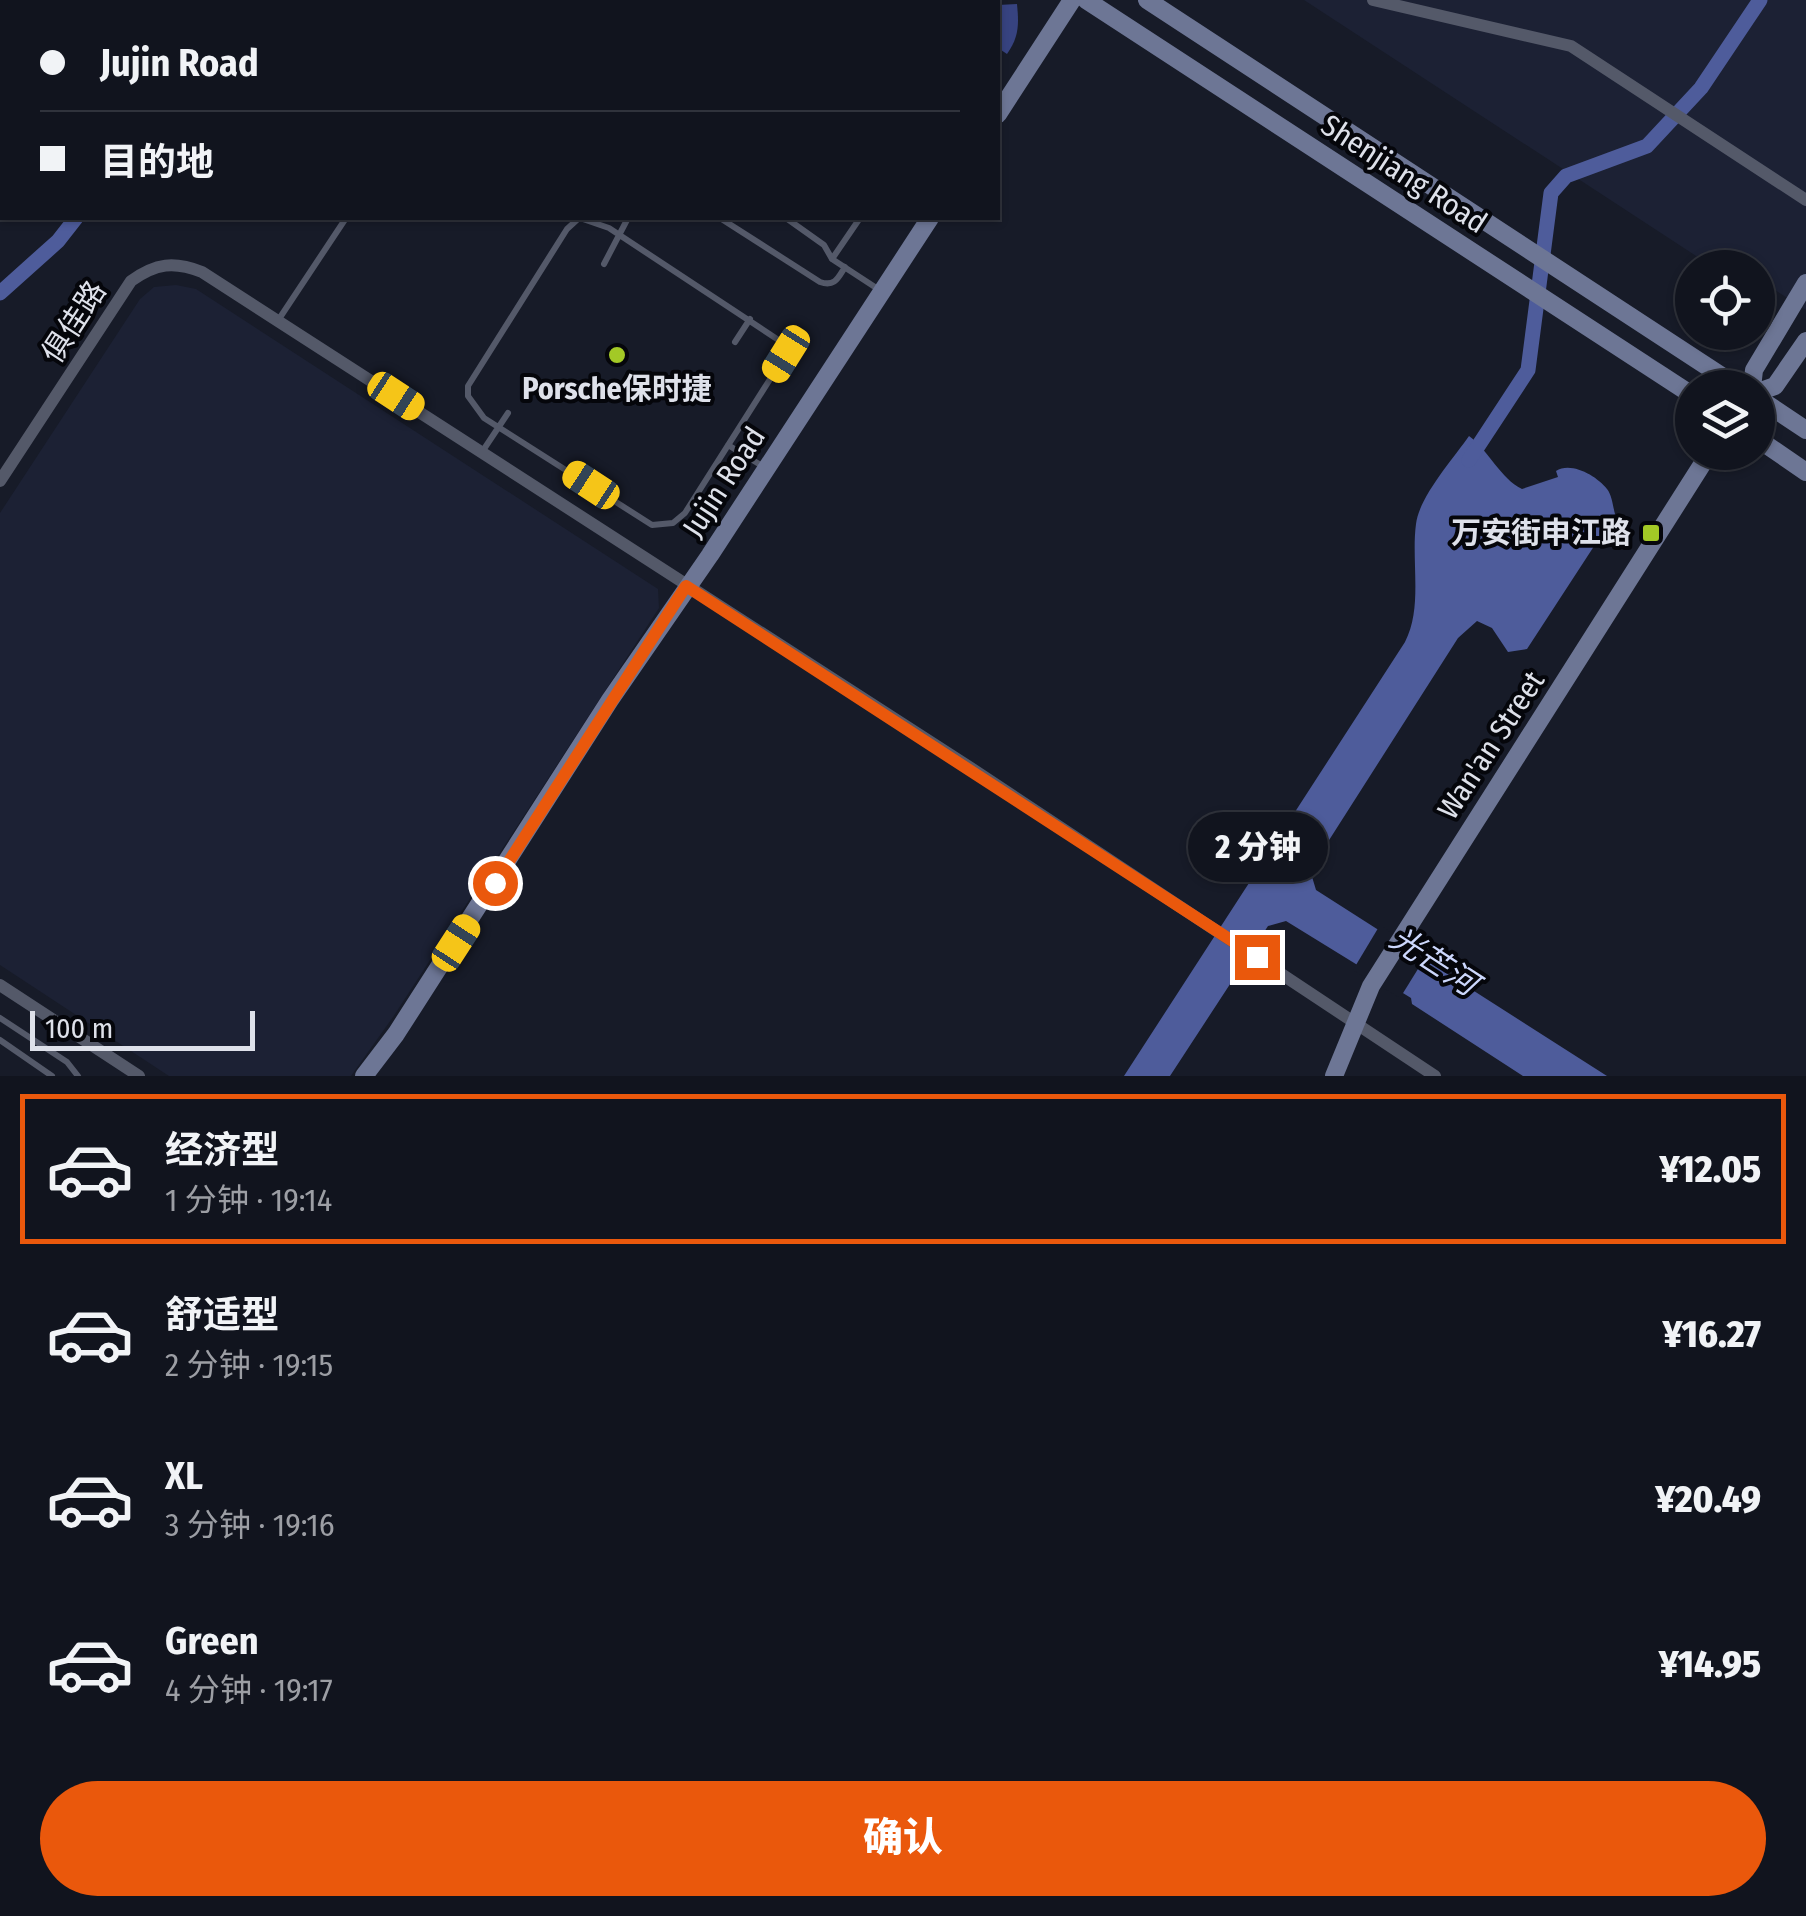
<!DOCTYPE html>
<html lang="zh">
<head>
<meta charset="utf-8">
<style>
	body { margin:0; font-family:"Fira Sans Condensed","Noto Sans SC",sans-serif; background:#1a1d27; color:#f1f3f6; height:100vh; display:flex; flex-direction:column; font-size:38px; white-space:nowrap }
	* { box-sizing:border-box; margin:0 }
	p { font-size:32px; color:#9c9ea4 }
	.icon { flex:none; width:55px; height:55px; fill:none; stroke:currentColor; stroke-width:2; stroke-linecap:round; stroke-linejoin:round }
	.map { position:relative; height:1076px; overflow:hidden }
	.sheet { display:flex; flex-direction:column; background:#11141e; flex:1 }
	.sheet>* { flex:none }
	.hud { position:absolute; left:0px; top:0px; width:1000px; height:220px; box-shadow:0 2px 8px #0004,0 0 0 2px #30333c; display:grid; align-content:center; height:220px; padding:0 40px; background:#11141e }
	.fabs { position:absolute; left:1675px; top:250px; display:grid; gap:20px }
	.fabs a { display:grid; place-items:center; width:100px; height:100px; border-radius:50%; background:#11141e; box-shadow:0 2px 8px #0004,0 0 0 2px #30333c; font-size:50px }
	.scale { position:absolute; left:30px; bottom:25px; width:225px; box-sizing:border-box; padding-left:10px; border:5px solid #dee1ea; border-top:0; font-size:28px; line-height:35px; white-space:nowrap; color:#dee1ea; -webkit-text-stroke:8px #05060b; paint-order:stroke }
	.end { position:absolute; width:45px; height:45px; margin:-22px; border:12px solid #ea580c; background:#fff; box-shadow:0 0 0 5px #fff }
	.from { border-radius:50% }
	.bubble { position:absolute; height:70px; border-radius:35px; background:#11141e; box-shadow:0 2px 8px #0004,0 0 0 2px #30333c; font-size:32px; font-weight:800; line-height:70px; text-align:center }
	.car { position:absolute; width:30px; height:60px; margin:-30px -15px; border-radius:12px; box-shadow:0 0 8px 2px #0007; background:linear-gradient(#f5c518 24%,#345 0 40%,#f5c518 0 76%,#345 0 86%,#f5c518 0) }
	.hud b { display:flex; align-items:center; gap:35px; height:95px; font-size:38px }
	.hud b+b { border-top:2px solid #30333c }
	.hud i { width:25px; height:25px; background:#f1f3f6 }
	ul { padding:18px 0 0; list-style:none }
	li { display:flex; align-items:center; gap:30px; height:150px; margin:0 20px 15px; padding:0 20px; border:5px solid transparent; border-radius:0px }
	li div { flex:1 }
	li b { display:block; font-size:38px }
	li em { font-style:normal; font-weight:800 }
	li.active { border-color:#ea580c }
	li>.icon { width:90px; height:90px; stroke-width:1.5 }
	.cta { display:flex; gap:20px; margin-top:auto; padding:20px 40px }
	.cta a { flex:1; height:115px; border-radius:60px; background:#ea580c; color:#fff; font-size:40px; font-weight:800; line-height:115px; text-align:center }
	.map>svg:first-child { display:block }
	.built { fill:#1c2134 }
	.forest { fill:#374380 }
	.water { fill:#4e5c9b }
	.pier { fill:#171b28 }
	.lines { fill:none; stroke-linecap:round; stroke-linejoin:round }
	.canal { stroke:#4e5c9b; stroke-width:15 }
	.lane { stroke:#545969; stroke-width:6 }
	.street { stroke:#545969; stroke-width:12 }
	.secondary { stroke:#6d7695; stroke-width:18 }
	.primary { stroke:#8693c1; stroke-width:20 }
	.highway { stroke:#a8b9fb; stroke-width:22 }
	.route { stroke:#ea580c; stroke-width:12 }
	.poi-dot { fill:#a3c926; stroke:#05060b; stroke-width:4 }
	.labels { text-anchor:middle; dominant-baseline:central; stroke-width:8; stroke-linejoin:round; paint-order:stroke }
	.street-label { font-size:30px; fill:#dee1ea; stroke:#05060b }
	.poi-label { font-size:30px; font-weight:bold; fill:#dee1ea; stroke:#05060b }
	.water-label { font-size:32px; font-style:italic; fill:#ccd7fc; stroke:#05060b }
</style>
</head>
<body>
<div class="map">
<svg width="1806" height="1076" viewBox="0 0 1806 1076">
	<rect width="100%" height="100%" fill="#171b28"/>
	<path class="built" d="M1304,0H1806V310L1758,279V268L1713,267Z
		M176,285L196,289L658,589L659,608L393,1017L351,1076H169L0,965V513L140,299L154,287Z"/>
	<path class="forest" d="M1017,4C1019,25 1019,37 1007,54L998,48V5Z"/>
	<path class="water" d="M1469,436C1490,452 1500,478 1522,489L1558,477L1556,471C1571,461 1597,476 1607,489C1612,495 1613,507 1615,514L1527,649L1508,652L1492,628L1477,621L1458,638L1310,870L1316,890L1607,1076H1523L1412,1004L1411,998L1286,921L1268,926L1170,1076H1124L1405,642C1423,608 1411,561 1416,524C1419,497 1453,459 1469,436Z"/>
	<path class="pier" d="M1380,925L1426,956L1400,998L1353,970Z"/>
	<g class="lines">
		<path class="canal" d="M173,2L174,0
			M0,293L58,241L76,218
			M1469,460L1528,370L1551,193L1566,176L1647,146L1701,88L1760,0"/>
		<path class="lane" d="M309,0L313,2
			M900,0L903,2
			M483,2L485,0
			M767,2L768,0
			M579,218L567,229L468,386V396L484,418L652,525L673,523L685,513L786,354V345L609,228L580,218
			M720,218L820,282C835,287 838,278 845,267
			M786,218L824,245L832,259
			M860,218L832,259L881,291
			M604,264L628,218
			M279,319L346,218
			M735,342L750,319
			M728,445L759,464
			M482,452L508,413
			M0,1018L67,1062L78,1076
			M0,1040L52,1076"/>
		<path class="street" d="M1373,0L1571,46L1806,200
			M0,481L131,281C156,263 174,261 202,272L974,770L1435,1076
			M0,985L139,1076"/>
		<path class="secondary" d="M1086,0L1692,395
			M1147,0L1740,388
			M998,114L1072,0
			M1752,388L1754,370L1806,283
			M1758,392L1775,386L1806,341
			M1758,398L1806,430
			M1758,439L1806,472
			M364,1076L396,1034L610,700L710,555L930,218
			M1334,1076L1371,986L1710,452"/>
		<path class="primary" d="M73,2L75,0
			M0,114L2,111"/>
		<path class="highway" d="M45,2L46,0
			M0,71L2,67"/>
	</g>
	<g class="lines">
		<path class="route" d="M495,883L686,586L1257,957"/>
	</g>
	<g class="poi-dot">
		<circle cx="617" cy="355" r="10"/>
		<rect x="1641" y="523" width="20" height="20" rx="5"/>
	</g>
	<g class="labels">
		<g class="street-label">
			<text transform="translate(1404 174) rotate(33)">Shenjiang Road</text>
			<text transform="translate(74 322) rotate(-57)">俱佳路</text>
			<text transform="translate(724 482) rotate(-57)">Jujin Road</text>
			<text transform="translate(1491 745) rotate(-57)">Wan'an Street</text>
		</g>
		<g class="poi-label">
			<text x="617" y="389">Porsche保时捷</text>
			<text x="1631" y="533" text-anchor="end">万安街申江路</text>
		</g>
		<g class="water-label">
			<text transform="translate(1434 961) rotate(33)">光芒河</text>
		</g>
	</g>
</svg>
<div class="fabs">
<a><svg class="icon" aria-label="locate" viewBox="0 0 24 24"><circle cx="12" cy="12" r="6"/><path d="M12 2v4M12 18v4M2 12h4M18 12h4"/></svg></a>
<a><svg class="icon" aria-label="layers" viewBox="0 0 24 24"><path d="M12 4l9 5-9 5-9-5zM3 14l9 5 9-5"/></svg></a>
</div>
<div class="scale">100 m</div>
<i class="end from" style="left:495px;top:883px"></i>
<i class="end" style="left:1257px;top:957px"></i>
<div class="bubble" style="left:1188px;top:812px;width:140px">2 分钟</div>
<i class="car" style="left:786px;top:354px;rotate:212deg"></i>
<i class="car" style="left:396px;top:396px;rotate:123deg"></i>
<i class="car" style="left:591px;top:485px;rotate:303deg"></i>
<i class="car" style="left:456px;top:943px;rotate:33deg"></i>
<div class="hud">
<b><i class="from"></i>Jujin Road</b>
<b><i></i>目的地</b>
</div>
</div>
<section class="sheet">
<ul>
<li class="active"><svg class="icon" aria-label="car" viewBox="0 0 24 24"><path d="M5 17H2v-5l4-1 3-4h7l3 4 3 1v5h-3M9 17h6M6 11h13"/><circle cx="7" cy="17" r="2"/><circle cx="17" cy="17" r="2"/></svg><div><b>经济型</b><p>1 分钟 · 19:14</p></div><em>¥12.05</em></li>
<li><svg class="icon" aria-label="car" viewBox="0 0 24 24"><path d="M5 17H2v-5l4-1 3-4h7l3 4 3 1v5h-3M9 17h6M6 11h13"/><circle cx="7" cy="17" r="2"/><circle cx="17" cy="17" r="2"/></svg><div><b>舒适型</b><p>2 分钟 · 19:15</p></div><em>¥16.27</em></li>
<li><svg class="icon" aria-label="car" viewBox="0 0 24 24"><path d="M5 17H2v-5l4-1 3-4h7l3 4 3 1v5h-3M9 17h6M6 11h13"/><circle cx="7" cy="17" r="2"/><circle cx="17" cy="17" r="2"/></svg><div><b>XL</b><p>3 分钟 · 19:16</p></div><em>¥20.49</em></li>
<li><svg class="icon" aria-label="car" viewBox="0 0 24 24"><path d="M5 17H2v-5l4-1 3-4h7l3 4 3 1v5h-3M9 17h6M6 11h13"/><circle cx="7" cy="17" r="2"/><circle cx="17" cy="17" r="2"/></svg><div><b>Green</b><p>4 分钟 · 19:17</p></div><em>¥14.95</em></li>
</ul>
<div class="cta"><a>确认</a></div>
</section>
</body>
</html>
